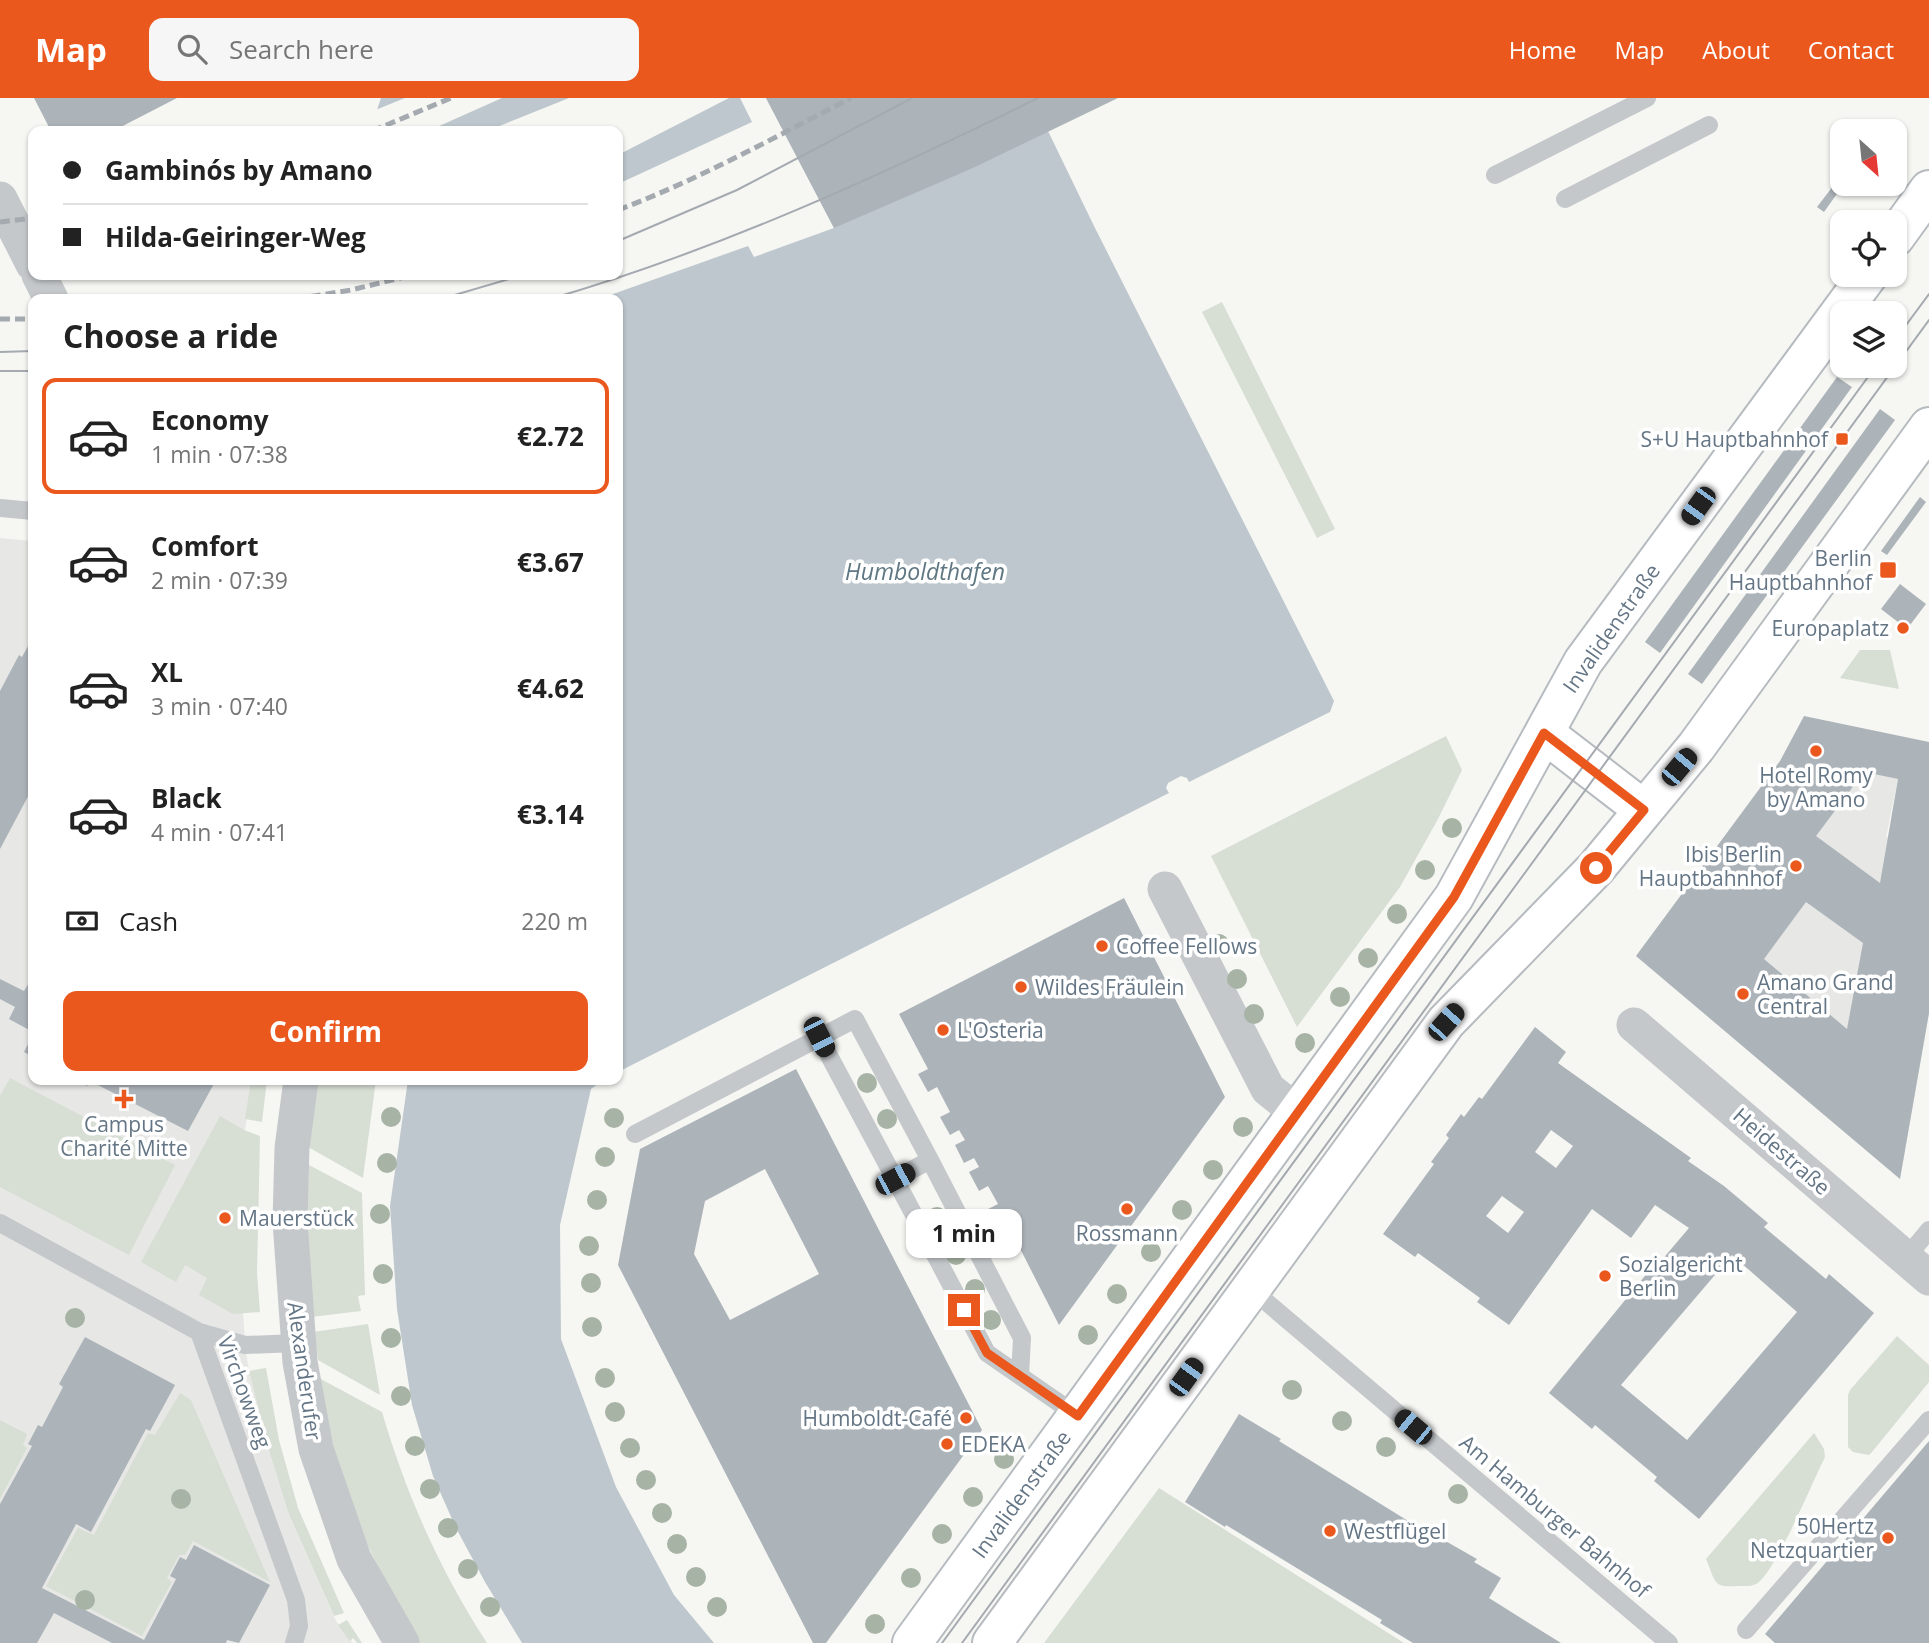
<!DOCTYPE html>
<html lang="en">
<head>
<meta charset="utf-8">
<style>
	body { margin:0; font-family:"Open Sans",sans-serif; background:#f6f6f6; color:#222; height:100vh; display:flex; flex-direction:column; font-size:26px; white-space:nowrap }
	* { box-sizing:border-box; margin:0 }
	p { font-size:23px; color:#767676 }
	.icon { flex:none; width:38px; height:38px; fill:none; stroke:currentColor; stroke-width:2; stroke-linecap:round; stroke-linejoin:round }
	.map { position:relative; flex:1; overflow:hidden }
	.drawer { position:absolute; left:28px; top:196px; width:595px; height:791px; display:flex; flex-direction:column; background:#fff; border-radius:14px; box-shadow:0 2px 5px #0004 }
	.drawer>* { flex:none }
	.guide { position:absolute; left:28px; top:28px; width:595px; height:154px; border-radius:14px; box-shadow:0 2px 5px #0004; display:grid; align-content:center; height:154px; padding:0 35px; background:#fff }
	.needle { width:46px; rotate:153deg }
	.buttons { position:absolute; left:1830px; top:21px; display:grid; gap:14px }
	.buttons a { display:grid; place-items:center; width:77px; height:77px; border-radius:14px; background:#fff; box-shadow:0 2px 5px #0004; font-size:35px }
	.end { position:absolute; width:32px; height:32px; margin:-16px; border:9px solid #eb581e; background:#fff; box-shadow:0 0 0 4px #fff }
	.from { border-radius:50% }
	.bubble { position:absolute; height:49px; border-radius:14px; background:#fff; box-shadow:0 2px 5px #0004; font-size:23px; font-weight:700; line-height:49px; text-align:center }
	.car { position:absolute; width:21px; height:42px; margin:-21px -10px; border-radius:9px; box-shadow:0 0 5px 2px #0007; background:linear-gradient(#222 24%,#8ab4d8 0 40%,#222 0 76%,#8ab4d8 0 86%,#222 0) }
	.guide b { display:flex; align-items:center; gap:24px; height:66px; font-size:26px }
	.guide b+b { border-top:2px solid #e0e0e0 }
	.guide i { width:18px; height:18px; background:#222 }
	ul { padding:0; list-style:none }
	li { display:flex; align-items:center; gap:21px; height:116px; margin:0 14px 10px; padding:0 21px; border:4px solid transparent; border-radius:14px }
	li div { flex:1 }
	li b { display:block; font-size:26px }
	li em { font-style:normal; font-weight:700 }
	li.active { border-color:#eb581e }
	li>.icon { width:63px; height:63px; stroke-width:1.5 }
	h2 { padding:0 35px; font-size:32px; line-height:84px }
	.pay { display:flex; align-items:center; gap:18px; height:77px; padding:0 35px; font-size:26px }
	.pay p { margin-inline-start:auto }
	.cta { display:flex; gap:14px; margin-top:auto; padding:14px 35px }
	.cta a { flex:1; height:80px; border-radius:14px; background:#eb581e; color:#fff; font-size:28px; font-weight:700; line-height:80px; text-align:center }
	header { display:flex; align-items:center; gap:42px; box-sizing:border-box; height:98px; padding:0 35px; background:#eb581e; color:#fff }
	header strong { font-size:33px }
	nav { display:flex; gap:38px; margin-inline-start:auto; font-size:24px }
	.search { width:490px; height:63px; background:#f6f6f6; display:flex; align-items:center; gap:18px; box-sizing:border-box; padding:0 24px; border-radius:14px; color:#767676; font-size:26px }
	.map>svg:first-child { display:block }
	.built { fill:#e7e8e6 }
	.green { fill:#d7ded4 }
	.water { fill:#bdc7cd }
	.pier { fill:#f6f7f3 }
	.building { fill:#acb3b9; fill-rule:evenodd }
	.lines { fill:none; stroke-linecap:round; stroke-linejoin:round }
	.secondary-casing { stroke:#b6bbc0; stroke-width:42 }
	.lane { stroke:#c4c8cb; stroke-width:18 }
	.street { stroke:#c4c8cb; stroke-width:35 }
	.secondary { stroke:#fff; stroke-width:38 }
	.tram { stroke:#a4aab0; stroke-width:2 }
	.rail { stroke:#a4aab0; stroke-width:5; stroke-dasharray:10 5; stroke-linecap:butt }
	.tree { fill:#a7b3a4 }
	.route { stroke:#eb581e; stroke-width:9 }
	.poi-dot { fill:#eb581e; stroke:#fff; stroke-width:2.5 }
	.labels { text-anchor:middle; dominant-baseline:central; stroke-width:7; stroke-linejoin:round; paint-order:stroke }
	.poi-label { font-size:21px; fill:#647585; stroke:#fff; text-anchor:start }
	.street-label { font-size:21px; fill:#647585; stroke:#fff }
	.water-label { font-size:23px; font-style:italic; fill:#5f7782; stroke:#fff }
</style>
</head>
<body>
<header>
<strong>Map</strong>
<div class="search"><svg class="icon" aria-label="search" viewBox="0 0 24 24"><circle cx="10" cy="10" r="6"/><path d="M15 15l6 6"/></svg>Search here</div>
<nav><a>Home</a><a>Map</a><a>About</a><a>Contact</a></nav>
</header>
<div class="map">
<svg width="1929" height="1545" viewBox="0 0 1929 1545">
	<rect width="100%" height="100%" fill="#f6f7f3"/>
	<path class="built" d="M0,440L33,443V982H251L239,1084L241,1178L245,1247L249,1273L267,1346L288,1414L336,1523L353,1545H0Z
		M1780,663L1838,706L1864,674L1898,681L1886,739L1929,747V915L1900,1081L1636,858Z"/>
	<path class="green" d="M1222,204L1335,431L1317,440L1202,214Z
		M1860,552H1890L1899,591L1840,580Z
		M1446,638L1462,672L1438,721L1400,789L1297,929L1211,758Z
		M10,980L175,1067L129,1157L0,1089V998Z
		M251,982H267L262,1024L245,1021Z
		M318,982H376L363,1080L308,1049Z
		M220,1018L244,1032L260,1038L257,1176L260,1214L233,1216L199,1197L207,1180L185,1167L176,1184L141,1164Z
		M309,1067L362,1095L365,1197L358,1198L361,1213L311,1219L306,1144Z
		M368,1226L380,1297L318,1262L313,1234Z
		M1897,1238L1929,1267V1284L1872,1354L1869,1357L1853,1354L1848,1349V1297L1850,1292Z
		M266,1270L279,1342L298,1410L344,1515L334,1518L288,1414L267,1346L249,1273Z
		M319,1280L382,1314C406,1396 440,1473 487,1545H416L362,1436L333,1348Z
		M180,1295L191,1302L270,1484L193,1443L185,1457H179L167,1480L172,1484L142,1538L46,1488L78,1430L94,1437L148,1335L155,1337Z
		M0,1322L27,1336L23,1347L27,1350L0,1401Z
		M1814,1335L1824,1351L1825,1359C1811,1387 1779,1466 1759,1484C1753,1489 1745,1488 1738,1488C1712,1490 1716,1484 1706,1461Z
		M1159,1390L1404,1545H1044Z
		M347,1522L362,1545H357L353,1540L350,1543L338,1527Z"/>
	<path class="water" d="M381,0H1032L1094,128L1334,603L1330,614L1189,684L1187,680L1181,678L1168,685L1166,690L1169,695L618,974V201H312L618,177V33H370Z
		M408,982H603L591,991L560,1127L561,1241L616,1389L674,1497L714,1545H522L485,1484L456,1430L433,1378L412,1307L397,1211L390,1108Z"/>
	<path class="pier" d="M405,0H502L428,33H366L373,13Z
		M569,0H729L618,57V33H487Z
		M740,0H766L834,130L754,159L748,148L599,201H308L316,177H618V86L752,24Z"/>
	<path class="building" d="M34,0H177L113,33H51Z
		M766,0H1118L975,69L834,130Z
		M1843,75L1844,86L1824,114L1817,109Z
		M1837,279L1852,289L1660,555L1645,544Z
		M1880,311L1895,322L1702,586L1688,576Z
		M1920,399L1926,404L1887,457L1881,453Z
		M1900,486L1926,506L1907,531L1881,511Z
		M33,539V689L0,751V593L19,557L22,559Z
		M1804,618L1929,644V915L1900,1081L1636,858L1780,663ZM1864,674L1898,681L1880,785L1816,738ZM1806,804L1863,845L1847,931L1764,861Z
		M1124,800L1225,999L1059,1227L1006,1123L997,1128L988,1111L998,1106L988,1088L979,1093L969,1074L979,1069L974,1060L964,1065L955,1047L965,1042L959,1032L950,1037L940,1019L950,1014L937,989L928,994L918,976L928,971L899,916Z
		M0,881L24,893L30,883L33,885V934L9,921L15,909L0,901Z
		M1535,929L1566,954L1558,965L1691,1060L1688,1063L1724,1088L1768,1125L1764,1129L1826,1181L1829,1176L1874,1215L1699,1421L1654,1383L1657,1379L1595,1327L1592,1331L1549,1295L1653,1168L1655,1170L1689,1130L1655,1107L1631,1140L1592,1111L1509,1227L1477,1204L1480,1200L1418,1155L1415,1159L1383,1136L1434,1066L1431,1064L1449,1040L1446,1037L1461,1016L1464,1019L1479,999L1482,1001ZM1551,1032L1573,1048L1556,1070L1535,1054ZM1502,1098L1524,1114L1508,1135L1486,1118ZM1732,1157L1797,1214L1687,1342L1621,1287Z
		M33,936V959L24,954Z
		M796,971L982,1332L826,1545H813L618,1167L640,1051ZM765,1071L819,1176L730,1222L694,1156L705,1103Z
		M76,982H216L188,1033L90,983L87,988Z
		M85,1239L175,1287L150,1333L146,1331L91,1434L76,1426L42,1490L144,1542L176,1481L170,1478L180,1459L186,1462L194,1447L270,1487L239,1545L227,1542L226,1545H112L54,1515L37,1545H0V1406L32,1348L28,1346L38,1327L42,1329L63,1289L59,1286Z
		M1239,1316L1281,1341L1279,1343L1434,1439L1435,1437L1477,1461L1474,1464L1501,1480L1489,1500L1561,1545H1413L1380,1525L1382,1522L1226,1427L1225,1429L1185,1404Z
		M1929,1343V1545H1775L1765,1536Z"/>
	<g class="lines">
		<defs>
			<path id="secondary" d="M1895,139L1929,92
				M1544,635L1644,712
				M912,1545L1454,799L1583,564L1868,177
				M992,1545L1446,924L1596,770L1696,649L1929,329"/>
		</defs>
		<use href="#secondary" class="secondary-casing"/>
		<path class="lane" d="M1495,77L1647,0
			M1565,101L1709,27
			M0,410L33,413
			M819,939L895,1081
			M635,1036L855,921L930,1062
			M0,1125L199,1234L245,1247L297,1245
			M1906,1160L1929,1132
			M1251,1191L1669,1545
			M199,1234L296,1502L299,1528L294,1545
			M1020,1278L1022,1240L930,1062L895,1081L987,1255L1078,1318
			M1746,1532L1929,1322"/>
		<path class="street" d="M0,101L33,166
			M39,177L51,201
			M1165,791L1268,991L1297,1014
			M1634,927L1929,1180
			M301,982L292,1050L290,1123L300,1264L316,1351L354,1461L402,1545"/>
		<use href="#secondary" class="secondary"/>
		<path class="tram" d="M618,143L737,92L912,0
			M441,201L523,177
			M550,201C718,152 880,78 1038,0
			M1895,242L1929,196
			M0,254L33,253
			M0,273H33
			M942,1545L1876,268
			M962,1545L1929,222"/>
		<path class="rail" d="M372,33L451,0
			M618,112C698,82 775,39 851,0
			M0,124L33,120
			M296,201L351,192L413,177
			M0,221H33"/>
	</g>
	<g class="tree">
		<circle cx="1452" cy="730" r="10"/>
		<circle cx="1425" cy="772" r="10"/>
		<circle cx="1397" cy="816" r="10"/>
		<circle cx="1219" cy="846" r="10"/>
		<circle cx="1368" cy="860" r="10"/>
		<circle cx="1237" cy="881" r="10"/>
		<circle cx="1340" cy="899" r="10"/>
		<circle cx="1254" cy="916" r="10"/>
		<circle cx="1305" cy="945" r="10"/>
		<circle cx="867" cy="985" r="10"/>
		<circle cx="391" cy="1019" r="10"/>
		<circle cx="614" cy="1020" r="10"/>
		<circle cx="887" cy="1021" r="10"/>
		<circle cx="1243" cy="1029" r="10"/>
		<circle cx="605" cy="1059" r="10"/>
		<circle cx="387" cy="1065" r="10"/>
		<circle cx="1213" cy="1072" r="10"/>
		<circle cx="597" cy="1102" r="10"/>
		<circle cx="1182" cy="1112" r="10"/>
		<circle cx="380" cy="1116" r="10"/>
		<circle cx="937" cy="1119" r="10"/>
		<circle cx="589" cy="1148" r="10"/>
		<circle cx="1151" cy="1154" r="10"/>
		<circle cx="956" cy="1157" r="10"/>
		<circle cx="383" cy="1176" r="10"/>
		<circle cx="591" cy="1185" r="10"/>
		<circle cx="975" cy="1191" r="10"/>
		<circle cx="1117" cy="1196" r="10"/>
		<circle cx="75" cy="1220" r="10"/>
		<circle cx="991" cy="1222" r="10"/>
		<circle cx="592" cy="1229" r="10"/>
		<circle cx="1088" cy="1237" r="10"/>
		<circle cx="391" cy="1240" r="10"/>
		<circle cx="605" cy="1280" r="10"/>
		<circle cx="1292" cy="1292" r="10"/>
		<circle cx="401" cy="1298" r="10"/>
		<circle cx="615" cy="1314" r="10"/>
		<circle cx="1342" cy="1323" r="10"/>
		<circle cx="415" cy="1348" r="10"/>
		<circle cx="1386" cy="1349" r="10"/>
		<circle cx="630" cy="1350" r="10"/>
		<circle cx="1004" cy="1361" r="10"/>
		<circle cx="646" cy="1382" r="10"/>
		<circle cx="430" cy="1391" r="10"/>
		<circle cx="1458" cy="1396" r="10"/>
		<circle cx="973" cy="1399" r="10"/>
		<circle cx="181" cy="1401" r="10"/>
		<circle cx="662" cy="1415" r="10"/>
		<circle cx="448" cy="1430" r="10"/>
		<circle cx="942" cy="1436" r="10"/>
		<circle cx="677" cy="1446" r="10"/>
		<circle cx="468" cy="1471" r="10"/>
		<circle cx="696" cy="1479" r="10"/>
		<circle cx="911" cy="1480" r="10"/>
		<circle cx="85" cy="1502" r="10"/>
		<circle cx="490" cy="1509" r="10"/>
		<circle cx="717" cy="1509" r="10"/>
		<circle cx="875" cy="1526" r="10"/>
	</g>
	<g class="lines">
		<path class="route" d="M964,1212L987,1255L1078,1318L1454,799L1544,635L1644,712L1596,770"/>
	</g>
	<g class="poi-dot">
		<rect x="1835" y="334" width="14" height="14" rx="3.5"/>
		<rect x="1879" y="463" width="18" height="18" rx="3.5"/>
		<circle cx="1903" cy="530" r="7"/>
		<circle cx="1816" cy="653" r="7"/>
		<circle cx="1796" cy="768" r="7"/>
		<circle cx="1102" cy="848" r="7"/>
		<circle cx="1021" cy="889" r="7"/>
		<circle cx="1743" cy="896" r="7"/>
		<circle cx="943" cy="932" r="7"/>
		<path d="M120.5 990.5h7v7h7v7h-7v7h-7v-7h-7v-7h7z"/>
		<circle cx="1127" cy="1111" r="7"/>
		<circle cx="225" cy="1120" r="7"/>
		<circle cx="1605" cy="1178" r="7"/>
		<circle cx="966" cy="1320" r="7"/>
		<circle cx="947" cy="1346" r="7"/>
		<circle cx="1330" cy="1433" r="7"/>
		<circle cx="1888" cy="1440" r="7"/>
	</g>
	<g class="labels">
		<g class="poi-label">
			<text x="1828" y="341" text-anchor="end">S+U Hauptbahnhof</text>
			<text x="1872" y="460" text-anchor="end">Berlin<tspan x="1872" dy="24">Hauptbahnhof</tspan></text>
			<text x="1889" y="530" text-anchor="end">Europaplatz</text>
			<text x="1816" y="677" text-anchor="middle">Hotel Romy<tspan x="1816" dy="24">by Amano</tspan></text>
			<text x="1782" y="756" text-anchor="end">Ibis Berlin<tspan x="1782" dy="24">Hauptbahnhof</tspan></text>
			<text x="1116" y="848">Coffee Fellows</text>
			<text x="1757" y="884">Amano Grand<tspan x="1757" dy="24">Central</tspan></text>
			<text x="1035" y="889">Wildes Fräulein</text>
			<text x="957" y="932">L'Osteria</text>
			<text x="124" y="1026" text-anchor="middle">Campus<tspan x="124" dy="24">Charité Mitte</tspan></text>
			<text x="239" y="1120">Mauerstück</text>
			<text x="1127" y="1135" text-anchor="middle">Rossmann</text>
			<text x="1619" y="1166">Sozialgericht<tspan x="1619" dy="24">Berlin</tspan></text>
			<text x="952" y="1320" text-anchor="end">Humboldt-Café</text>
			<text x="961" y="1346">EDEKA</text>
			<text x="1874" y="1428" text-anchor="end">50Hertz<tspan x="1874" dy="24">Netzquartier</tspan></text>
			<text x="1344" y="1433">Westflügel</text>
		</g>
		<g class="street-label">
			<text transform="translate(1611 530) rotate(-55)">Invalidenstraße</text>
			<text transform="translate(1782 1053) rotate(41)">Heidestraße</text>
			<text transform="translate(305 1273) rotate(82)">Alexanderufer</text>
			<text transform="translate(245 1294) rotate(70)">Virchowweg</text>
			<text transform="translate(1021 1396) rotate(-54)">Invalidenstraße</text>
			<text transform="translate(1555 1418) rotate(40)">Am Hamburger Bahnhof</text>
		</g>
		<g class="water-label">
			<text x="925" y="473">Humboldthafen</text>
		</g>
	</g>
</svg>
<div class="buttons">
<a><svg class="needle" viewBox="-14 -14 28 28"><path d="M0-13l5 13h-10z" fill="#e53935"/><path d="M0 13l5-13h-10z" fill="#767676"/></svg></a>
<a><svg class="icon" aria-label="locate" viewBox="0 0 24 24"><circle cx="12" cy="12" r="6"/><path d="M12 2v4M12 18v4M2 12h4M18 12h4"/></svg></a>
<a><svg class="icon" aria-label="layers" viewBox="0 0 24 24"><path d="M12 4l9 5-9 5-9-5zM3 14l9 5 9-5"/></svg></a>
</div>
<i class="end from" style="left:1596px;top:770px"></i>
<i class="end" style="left:964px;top:1212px"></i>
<div class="bubble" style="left:906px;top:1111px;width:116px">1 min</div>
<i class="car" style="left:1698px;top:408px;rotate:216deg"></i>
<i class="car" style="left:1679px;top:669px;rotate:40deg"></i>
<i class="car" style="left:1446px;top:924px;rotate:42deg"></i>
<i class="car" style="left:819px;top:939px;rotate:153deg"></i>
<i class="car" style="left:895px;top:1081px;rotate:62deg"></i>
<i class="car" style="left:1186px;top:1279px;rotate:36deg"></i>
<i class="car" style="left:1413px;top:1329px;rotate:310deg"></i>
<div class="guide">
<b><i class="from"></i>Gambinós by Amano</b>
<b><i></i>Hilda-Geiringer-Weg</b>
</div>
<section class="drawer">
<h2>Choose a ride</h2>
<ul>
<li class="active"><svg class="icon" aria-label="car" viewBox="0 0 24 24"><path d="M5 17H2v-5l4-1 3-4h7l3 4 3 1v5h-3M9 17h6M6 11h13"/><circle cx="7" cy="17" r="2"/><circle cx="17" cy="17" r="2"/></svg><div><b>Economy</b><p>1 min · 07:38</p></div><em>€2.72</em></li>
<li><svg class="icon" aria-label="car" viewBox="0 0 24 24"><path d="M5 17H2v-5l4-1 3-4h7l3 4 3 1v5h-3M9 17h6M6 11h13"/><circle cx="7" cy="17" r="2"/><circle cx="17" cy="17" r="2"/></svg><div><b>Comfort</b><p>2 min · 07:39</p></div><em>€3.67</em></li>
<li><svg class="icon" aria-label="car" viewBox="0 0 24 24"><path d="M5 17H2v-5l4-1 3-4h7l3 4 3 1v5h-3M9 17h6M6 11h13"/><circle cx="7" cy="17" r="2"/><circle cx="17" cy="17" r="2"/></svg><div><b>XL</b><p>3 min · 07:40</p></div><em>€4.62</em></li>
<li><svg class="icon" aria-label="car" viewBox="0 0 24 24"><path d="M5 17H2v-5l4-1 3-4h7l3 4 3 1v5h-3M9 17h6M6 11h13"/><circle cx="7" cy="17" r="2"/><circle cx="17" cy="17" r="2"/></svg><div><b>Black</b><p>4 min · 07:41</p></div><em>€3.14</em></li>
</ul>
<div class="pay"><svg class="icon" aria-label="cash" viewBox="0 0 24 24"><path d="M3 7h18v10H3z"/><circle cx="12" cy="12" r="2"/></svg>Cash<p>220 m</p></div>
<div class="cta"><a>Confirm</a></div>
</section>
</div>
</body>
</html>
